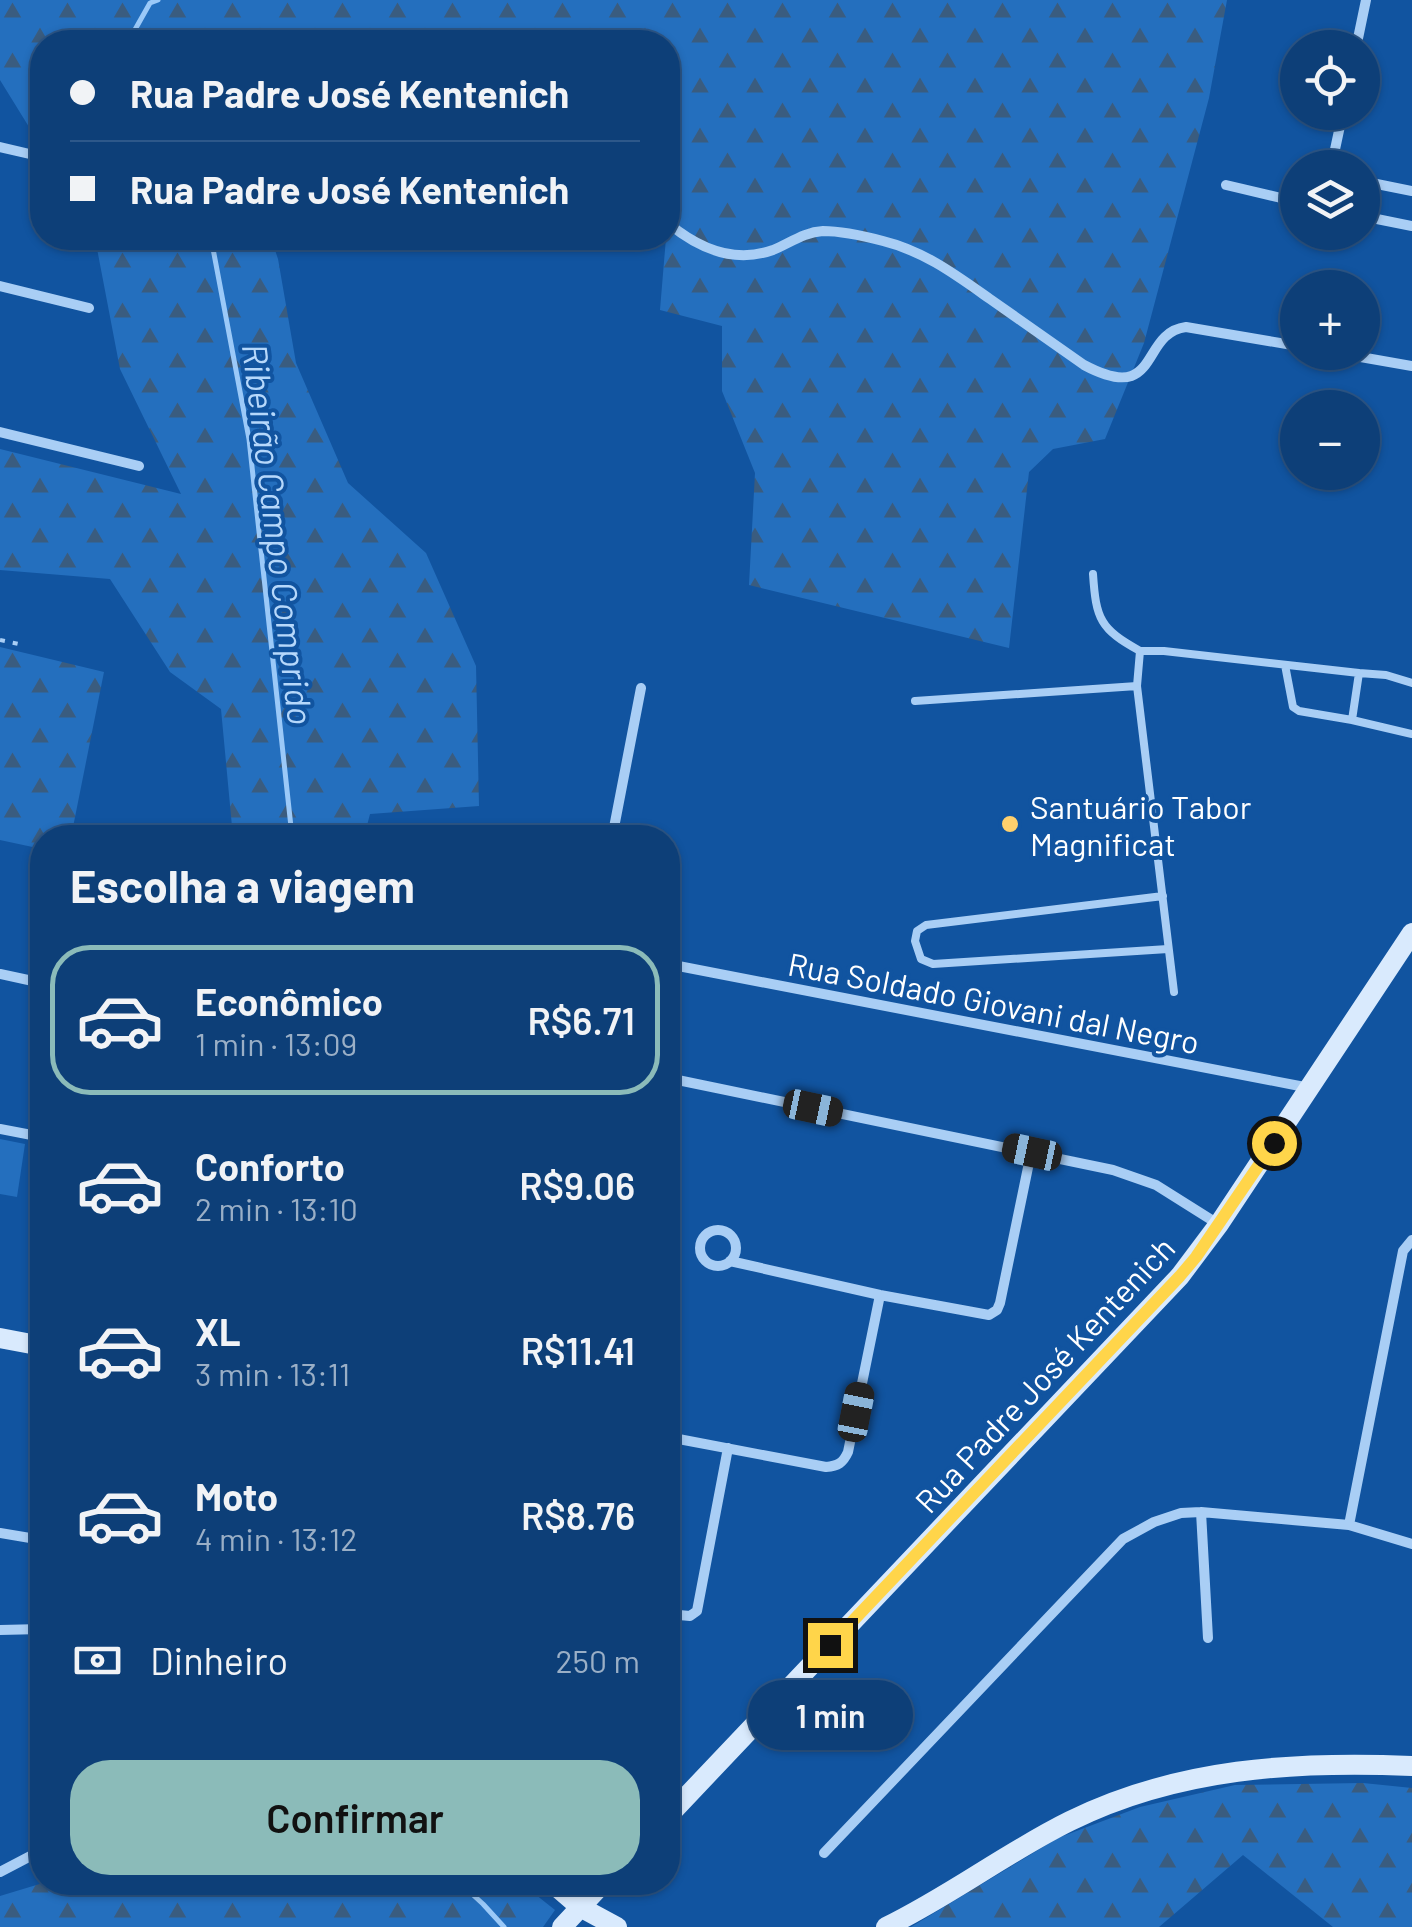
<!DOCTYPE html>
<html lang="pt">
<head>
<meta charset="utf-8">
<style>
	body { margin:0; font-family:Barlow,sans-serif; background:#1b4a80; color:#f1f3f6; height:100vh; display:flex; flex-direction:column; font-size:38px; white-space:nowrap }
	* { box-sizing:border-box; margin:0 }
	p { font-size:32px; color:#9aafc6 }
	.icon { flex:none; width:55px; height:55px; fill:none; stroke:currentColor; stroke-width:2; stroke-linecap:round; stroke-linejoin:round }
	.map { position:relative; flex:1; overflow:hidden }
	.drawer { position:absolute; left:30px; top:825px; width:650px; height:1070px; display:flex; flex-direction:column; background:#0d3f78; border-radius:40px; box-shadow:0 2px 8px #0004,0 0 0 2px #2d588a }
	.drawer>* { flex:none }
	.hud { position:absolute; left:30px; top:30px; width:650px; height:220px; border-radius:40px; box-shadow:0 2px 8px #0004,0 0 0 2px #2d588a; display:grid; align-content:center; height:220px; padding:0 40px; background:#0d3f78 }
	.fabs { position:absolute; left:1280px; top:30px; display:grid; gap:20px }
	.fabs a { display:grid; place-items:center; width:100px; height:100px; border-radius:50%; background:#0d3f78; box-shadow:0 2px 8px #0004,0 0 0 2px #2d588a; font-size:50px }
	.end { position:absolute; width:45px; height:45px; margin:-22px; border:12px solid #ffd54a; background:#111; box-shadow:0 0 0 5px #111 }
	.from { border-radius:50% }
	.bubble { position:absolute; height:70px; border-radius:35px; background:#0d3f78; box-shadow:0 2px 8px #0004,0 0 0 2px #2d588a; font-size:32px; font-weight:600; line-height:70px; text-align:center }
	.car { position:absolute; width:30px; height:60px; margin:-30px -15px; border-radius:12px; box-shadow:0 0 8px 2px #0007; background:linear-gradient(#222 24%,#8ab4d8 0 40%,#222 0 76%,#8ab4d8 0 86%,#222 0) }
	.hud b { display:flex; align-items:center; gap:35px; height:95px; font-size:38px }
	.hud b+b { border-top:2px solid #2d588a }
	.hud i { width:25px; height:25px; background:#f1f3f6 }
	ul { padding:0; list-style:none }
	li { display:flex; align-items:center; gap:30px; height:150px; margin:0 20px 15px; padding:0 20px; border:5px solid transparent; border-radius:40px }
	li div { flex:1 }
	li b { display:block; font-size:38px }
	li em { font-style:normal; font-weight:600 }
	li.active { border-color:#8bbbb9 }
	li>.icon { width:90px; height:90px; stroke-width:1.5 }
	h2 { padding:0 40px; font-size:45px; line-height:120px }
	.pay { display:flex; align-items:center; gap:25px; height:110px; padding:0 40px; font-size:38px }
	.pay p { margin-inline-start:auto }
	.cta { display:flex; gap:20px; margin-top:auto; padding:20px 40px }
	.cta a { flex:1; height:115px; border-radius:40px; background:#8bbbb9; color:#111; font-size:40px; font-weight:600; line-height:115px; text-align:center }
	.map>svg:first-child { display:block }
	.green { fill:#246fbe }
	.forest { fill:url(#forest-firs) }
	.lines { fill:none; stroke-linecap:round; stroke-linejoin:round }
	.stream { stroke:#9bc9f8; stroke-width:5 }
	.path { stroke:#a9cef5; stroke-width:4; stroke-dasharray:5 8; stroke-linecap:butt }
	.lane { stroke:#a9cef5; stroke-width:8 }
	.street { stroke:#a9cef5; stroke-width:10 }
	.secondary { stroke:#d9eafd; stroke-width:20 }
	.route { stroke:#ffd54a; stroke-width:12 }
	.poi-dot { fill:#ffd06d; stroke:#1154a0; stroke-width:4 }
	.labels { text-anchor:middle; dominant-baseline:central; stroke-width:8; stroke-linejoin:round; paint-order:stroke }
	.poi-label { font-size:32px; fill:#fff; stroke:#1154a0; text-anchor:start }
	.street-label { font-size:32px; fill:#fff; stroke:#1154a0 }
	.water-label { font-size:35px; font-style:italic; fill:#b6d8fb; stroke:#1154a0 }
</style>
</head>
<body>
<div class="map">
<svg width="1412" height="1927" viewBox="0 0 1412 1927">
	<defs>
		<pattern id="forest-firs" width="22" height="20" patternUnits="userSpaceOnUse" patternTransform="scale(2.5)"><rect width="22" height="20" fill="#246fbe"/><path d="M5 1l3.5 6h-7zM16 11l3.5 6h-7z" fill="#3a5c7f"/></pattern>
	</defs>
	<rect width="100%" height="100%" fill="#1154a0"/>
	<path class="green" d="M0,1139L25,1144L17,1197L0,1194Z"/>
	<path class="forest" d="M0,0H1227L1209,98L1144,343L1105,439L1053,449L1029,472L1009,648L749,585L755,473L722,391V326L660,310L666,238H668L677,94L668,92V42H356L318,36L307,42H42V148L0,80Z
		M95,238H271L278,259L296,363L348,483L426,553L476,666L479,806L370,814L364,837H233L221,709L170,672L110,579L0,570V449L181,494L120,369Z
		M0,647L104,672L71,837L42,838V849L0,840Z
		M1363,1783L1412,1788V1927H1333L1243,1855L1159,1927H911L1058,1838L1140,1807L1235,1785Z
		M43,1883H521L555,1910L543,1927H0V1896Z"/>
	<g class="lines">
		<path class="stream" d="M128,42L150,3L158,0
			M211,238L249,439L291,827L290,838
			M459,1882L483,1904L504,1927"/>
		<path class="path" d="M0,640L19,644"/>
		<path class="lane" d="M1093,574C1096,619 1100,629 1140,651
			M1285,665L1293,707L1299,711L1352,720
			M1412,683L1386,675L1359,673L1352,720L1412,734
			M915,701L1137,686
			M1163,896L926,925L917,931L915,941L921,959L933,964L1168,949
			M1174,992L1137,686L1140,651H1164L1359,673"/>
		<path class="street" d="M1356,48L1366,0
			M0,147L34,155
			M1331,168L1343,112
			M1362,181L1412,191
			M1226,185L1298,202
			M1362,216L1412,226
			M668,223C698,248 734,264 773,250C790,243 804,232 823,231C843,231 864,236 883,241C924,251 956,275 990,299C1021,321 1053,343 1084,365C1161,406 1139,333 1186,327L1298,346
			M0,286L89,308
			M1332,352L1412,366
			M0,432L139,466
			M612,838L641,688
			M668,964L1310,1088
			M0,974L42,983
			M668,1078L1113,1170L1156,1185L1218,1224
			M0,1129L42,1137
			M700 1248a18 18 0 1 1 36 0a18 18 0 1 1-36 0Z
			M730,1261L880,1295L989,1315L997,1310L1000,1303L1031,1153
			M668,1437L826,1467C838,1466 843,1463 848,1452L880,1295
			M1201,1512L1208,1638
			M1349,1525L1403,1251L1412,1240
			M0,1533L42,1540
			M668,1614L690,1616L697,1611L728,1448
			M0,1630L42,1629
			M824,1853L1123,1539L1154,1522L1181,1513L1201,1512L1349,1525L1412,1544
			M0,1872L42,1850"/>
		<path class="secondary" d="M0,1338L42,1346
			M668,1816L1180,1276L1219,1224L1412,933
			M551,1882L580,1907L617,1927
			M562,1927L604,1882
			M886,1927C950,1896 1007,1852 1070,1821C1177,1768 1295,1761 1412,1766"/>
	</g>
	<g class="lines">
		<path class="route" d="M830,1645L1180,1276L1196,1257L1274,1143"/>
	</g>
	<circle class="poi-dot" cx="1010" cy="824" r="10"/>
	<g class="labels">
		<g class="poi-label">
			<text x="1030" y="806">Santuário Tabor<tspan x="1030" dy="37">Magnificat</tspan></text>
		</g>
		<g class="street-label">
			<text transform="translate(994 1002) rotate(11)">Rua Soldado Giovani dal Negro</text>
			<text transform="translate(1044 1374) rotate(-47)">Rua Padre José Kentenich</text>
		</g>
		<g class="water-label">
			<text transform="translate(279 534) rotate(83)">Ribeirão Campo Comprido</text>
		</g>
	</g>
</svg>
<div class="fabs">
<a><svg class="icon" aria-label="locate" viewBox="0 0 24 24"><circle cx="12" cy="12" r="6"/><path d="M12 2v4M12 18v4M2 12h4M18 12h4"/></svg></a>
<a><svg class="icon" aria-label="layers" viewBox="0 0 24 24"><path d="M12 4l9 5-9 5-9-5zM3 14l9 5 9-5"/></svg></a>
<a>+</a>
<a>−</a>
</div>
<i class="end from" style="left:1274px;top:1143px"></i>
<i class="end" style="left:830px;top:1645px"></i>
<div class="bubble" style="left:748px;top:1680px;width:165px">1 min</div>
<i class="car" style="left:813px;top:1108px;rotate:102deg"></i>
<i class="car" style="left:1032px;top:1152px;rotate:282deg"></i>
<i class="car" style="left:856px;top:1412px;rotate:11deg"></i>
<div class="hud">
<b><i class="from"></i>Rua Padre José Kentenich</b>
<b><i></i>Rua Padre José Kentenich</b>
</div>
<section class="drawer">
<h2>Escolha a viagem</h2>
<ul>
<li class="active"><svg class="icon" aria-label="car" viewBox="0 0 24 24"><path d="M5 17H2v-5l4-1 3-4h7l3 4 3 1v5h-3M9 17h6M6 11h13"/><circle cx="7" cy="17" r="2"/><circle cx="17" cy="17" r="2"/></svg><div><b>Econômico</b><p>1 min · 13:09</p></div><em>R$6.71</em></li>
<li><svg class="icon" aria-label="car" viewBox="0 0 24 24"><path d="M5 17H2v-5l4-1 3-4h7l3 4 3 1v5h-3M9 17h6M6 11h13"/><circle cx="7" cy="17" r="2"/><circle cx="17" cy="17" r="2"/></svg><div><b>Conforto</b><p>2 min · 13:10</p></div><em>R$9.06</em></li>
<li><svg class="icon" aria-label="car" viewBox="0 0 24 24"><path d="M5 17H2v-5l4-1 3-4h7l3 4 3 1v5h-3M9 17h6M6 11h13"/><circle cx="7" cy="17" r="2"/><circle cx="17" cy="17" r="2"/></svg><div><b>XL</b><p>3 min · 13:11</p></div><em>R$11.41</em></li>
<li><svg class="icon" aria-label="car" viewBox="0 0 24 24"><path d="M5 17H2v-5l4-1 3-4h7l3 4 3 1v5h-3M9 17h6M6 11h13"/><circle cx="7" cy="17" r="2"/><circle cx="17" cy="17" r="2"/></svg><div><b>Moto</b><p>4 min · 13:12</p></div><em>R$8.76</em></li>
</ul>
<div class="pay"><svg class="icon" aria-label="cash" viewBox="0 0 24 24"><path d="M3 7h18v10H3z"/><circle cx="12" cy="12" r="2"/></svg>Dinheiro<p>250 m</p></div>
<div class="cta"><a>Confirmar</a></div>
</section>
</div>
</body>
</html>
